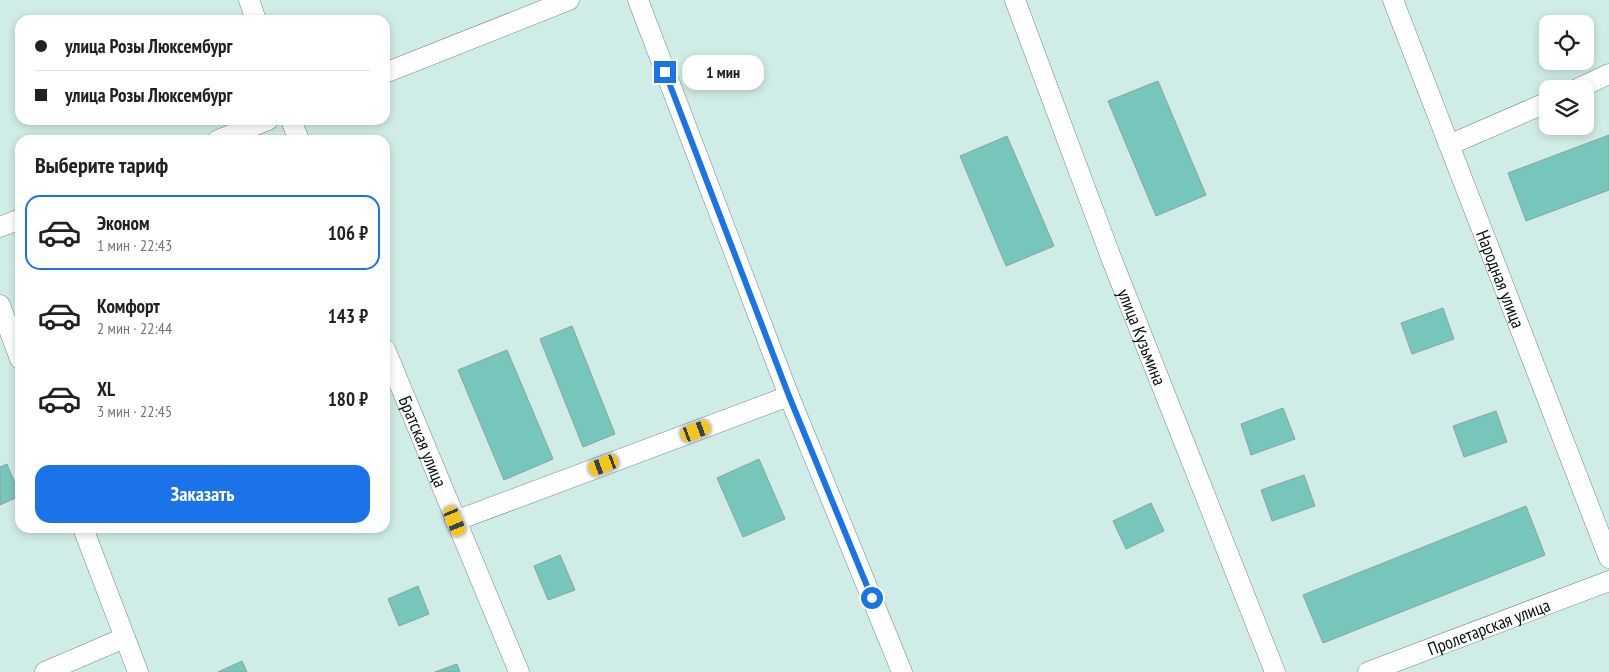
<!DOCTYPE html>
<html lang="ru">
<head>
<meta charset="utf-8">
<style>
	body { margin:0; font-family:"PT Sans Narrow",sans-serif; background:#f2f2f2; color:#202124; height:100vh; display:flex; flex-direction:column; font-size:19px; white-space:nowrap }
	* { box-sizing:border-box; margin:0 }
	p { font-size:16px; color:#757577 }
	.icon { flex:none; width:28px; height:28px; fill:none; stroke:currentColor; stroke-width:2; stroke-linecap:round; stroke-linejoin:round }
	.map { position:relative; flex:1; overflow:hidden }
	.side { position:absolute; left:15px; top:135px; width:375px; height:398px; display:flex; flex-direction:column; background:#fff; border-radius:15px; box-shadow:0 2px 8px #0003 }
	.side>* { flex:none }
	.top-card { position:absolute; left:15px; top:15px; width:375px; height:110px; border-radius:15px; box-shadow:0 2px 8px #0003; display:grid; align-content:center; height:110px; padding:0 20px; background:#fff }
	.fabs { position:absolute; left:1539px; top:15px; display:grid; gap:10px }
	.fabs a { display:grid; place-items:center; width:55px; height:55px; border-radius:10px; background:#fff; box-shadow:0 2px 8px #0003; font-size:25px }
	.end { position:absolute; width:22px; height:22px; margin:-11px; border:6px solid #1a73e8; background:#fff; box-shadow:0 0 0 2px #fff }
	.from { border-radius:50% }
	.bubble { position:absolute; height:35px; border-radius:15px; background:#fff; box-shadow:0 2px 8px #0003; font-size:16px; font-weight:700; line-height:35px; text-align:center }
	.car { position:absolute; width:15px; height:30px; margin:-15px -8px; border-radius:6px; box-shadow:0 0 4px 1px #0007; background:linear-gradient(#f5c518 24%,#345 0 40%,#f5c518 0 76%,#345 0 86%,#f5c518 0) }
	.top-card b { display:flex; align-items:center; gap:18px; height:48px; font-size:19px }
	.top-card b+b { border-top:1px solid #e0e0e0 }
	.top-card i { width:12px; height:12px; background:#202124 }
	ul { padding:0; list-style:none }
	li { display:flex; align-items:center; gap:15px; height:75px; margin:0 10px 8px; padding:0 10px; border:2px solid transparent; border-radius:15px }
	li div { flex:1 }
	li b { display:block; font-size:19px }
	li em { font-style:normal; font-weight:700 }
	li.current { border-color:#1a73e8 }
	li>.icon { width:45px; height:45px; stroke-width:1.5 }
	h2 { padding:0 20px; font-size:22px; line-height:60px }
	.primary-button { display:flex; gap:10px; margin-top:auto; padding:10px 20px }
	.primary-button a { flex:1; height:58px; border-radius:15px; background:#1a73e8; color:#fff; font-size:20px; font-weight:700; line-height:58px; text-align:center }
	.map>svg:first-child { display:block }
	.building { fill:#77c6bc; stroke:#8aa4a0 }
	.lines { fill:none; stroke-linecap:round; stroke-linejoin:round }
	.street-casing { stroke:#718a87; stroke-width:21 }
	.street { stroke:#fff; stroke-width:20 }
	.route { stroke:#1a73e8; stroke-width:6 }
	.labels { text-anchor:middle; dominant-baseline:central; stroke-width:4; stroke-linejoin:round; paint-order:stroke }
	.street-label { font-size:18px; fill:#081110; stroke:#ddf9f4 }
</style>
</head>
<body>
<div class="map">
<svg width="1609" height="672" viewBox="0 0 1609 672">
	<rect width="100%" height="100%" fill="#d0ece7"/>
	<path class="building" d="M1158,81L1206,195L1156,216L1108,101Z
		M1609,135V190L1526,221L1508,173Z
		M1007,136L1054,246L1006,266L960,156Z
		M1443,308L1454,339L1412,354L1401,323Z
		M572,326L615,434L583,447L540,339Z
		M507,350L553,459L504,480L458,370Z
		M1283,408L1295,439L1251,455L1241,424Z
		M1496,411L1507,442L1464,457L1453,426Z
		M759,459L785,519L743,537L717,478Z
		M7,464L20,496L0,505V467Z
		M1304,475L1315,506L1272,521L1261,490Z
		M1151,503L1164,531L1126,549L1113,521Z
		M1526,506L1545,555L1323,643L1303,595Z
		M560,555L575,590L548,600L534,566Z
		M418,586L429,614L399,626L388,599Z
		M242,661L247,672H218Z
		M457,664L460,672H435Z"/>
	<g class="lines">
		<defs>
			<g id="street">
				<path d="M249,0L256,20"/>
				<path d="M638,0L789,396L902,672"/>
				<path id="s1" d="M1015,0L1112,260L1275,672"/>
				<path id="s2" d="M1393,0L1609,558"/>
				<path d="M385,73L569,0"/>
				<path d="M1577,89L1609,74"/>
				<path d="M291,120L299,140"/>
				<path d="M218,140L268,120"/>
				<path d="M1449,145L1548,102"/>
				<path d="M0,227L20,219"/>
				<path d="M0,305L20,359"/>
				<path id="s3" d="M385,349L519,672"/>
				<path d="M455,521L789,396"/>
				<path d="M83,528L138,672"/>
				<path d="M45,672L124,638"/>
				<path id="s4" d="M1368,672L1609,581"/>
			</g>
		</defs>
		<use href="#street" class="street-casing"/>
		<use href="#street" class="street"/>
	</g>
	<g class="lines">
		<path class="route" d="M665,72L789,396L872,598"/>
	</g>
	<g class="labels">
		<g class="street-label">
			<text stroke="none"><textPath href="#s2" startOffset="299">Народная улица</textPath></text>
			<text stroke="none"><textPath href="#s1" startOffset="360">улица Кузьмина</textPath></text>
			<text stroke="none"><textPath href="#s3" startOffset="100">Братская улица</textPath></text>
			<text stroke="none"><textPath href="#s4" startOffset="129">Пролетарская улица</textPath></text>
		</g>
	</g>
</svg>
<div class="fabs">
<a><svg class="icon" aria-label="locate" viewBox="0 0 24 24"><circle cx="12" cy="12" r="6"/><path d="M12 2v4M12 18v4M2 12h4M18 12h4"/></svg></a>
<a><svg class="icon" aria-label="layers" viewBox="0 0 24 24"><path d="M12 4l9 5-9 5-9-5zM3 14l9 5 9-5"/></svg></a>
</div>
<i class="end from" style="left:872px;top:598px"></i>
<i class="end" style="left:665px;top:72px"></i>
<div class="bubble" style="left:682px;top:55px;width:82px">1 мин</div>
<i class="car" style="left:696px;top:431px;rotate:69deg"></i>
<i class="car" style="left:604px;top:465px;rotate:249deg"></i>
<i class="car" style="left:455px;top:521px;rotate:157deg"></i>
<div class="top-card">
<b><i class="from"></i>улица Розы Люксембург</b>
<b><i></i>улица Розы Люксембург</b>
</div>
<section class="side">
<h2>Выберите тариф</h2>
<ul>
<li class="current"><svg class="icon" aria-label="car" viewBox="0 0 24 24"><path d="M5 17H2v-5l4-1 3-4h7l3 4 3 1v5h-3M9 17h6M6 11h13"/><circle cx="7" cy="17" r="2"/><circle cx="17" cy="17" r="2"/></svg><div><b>Эконом</b><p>1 мин · 22:43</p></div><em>106 ₽</em></li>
<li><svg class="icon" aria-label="car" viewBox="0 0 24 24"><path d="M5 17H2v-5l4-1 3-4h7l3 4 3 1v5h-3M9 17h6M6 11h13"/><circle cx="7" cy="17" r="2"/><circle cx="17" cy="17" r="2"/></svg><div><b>Комфорт</b><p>2 мин · 22:44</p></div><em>143 ₽</em></li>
<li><svg class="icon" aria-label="car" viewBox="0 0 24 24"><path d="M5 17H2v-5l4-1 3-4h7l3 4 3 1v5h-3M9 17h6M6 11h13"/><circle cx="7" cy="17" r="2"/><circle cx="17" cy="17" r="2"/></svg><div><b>XL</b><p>3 мин · 22:45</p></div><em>180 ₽</em></li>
</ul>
<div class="primary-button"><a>Заказать</a></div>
</section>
</div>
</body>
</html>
